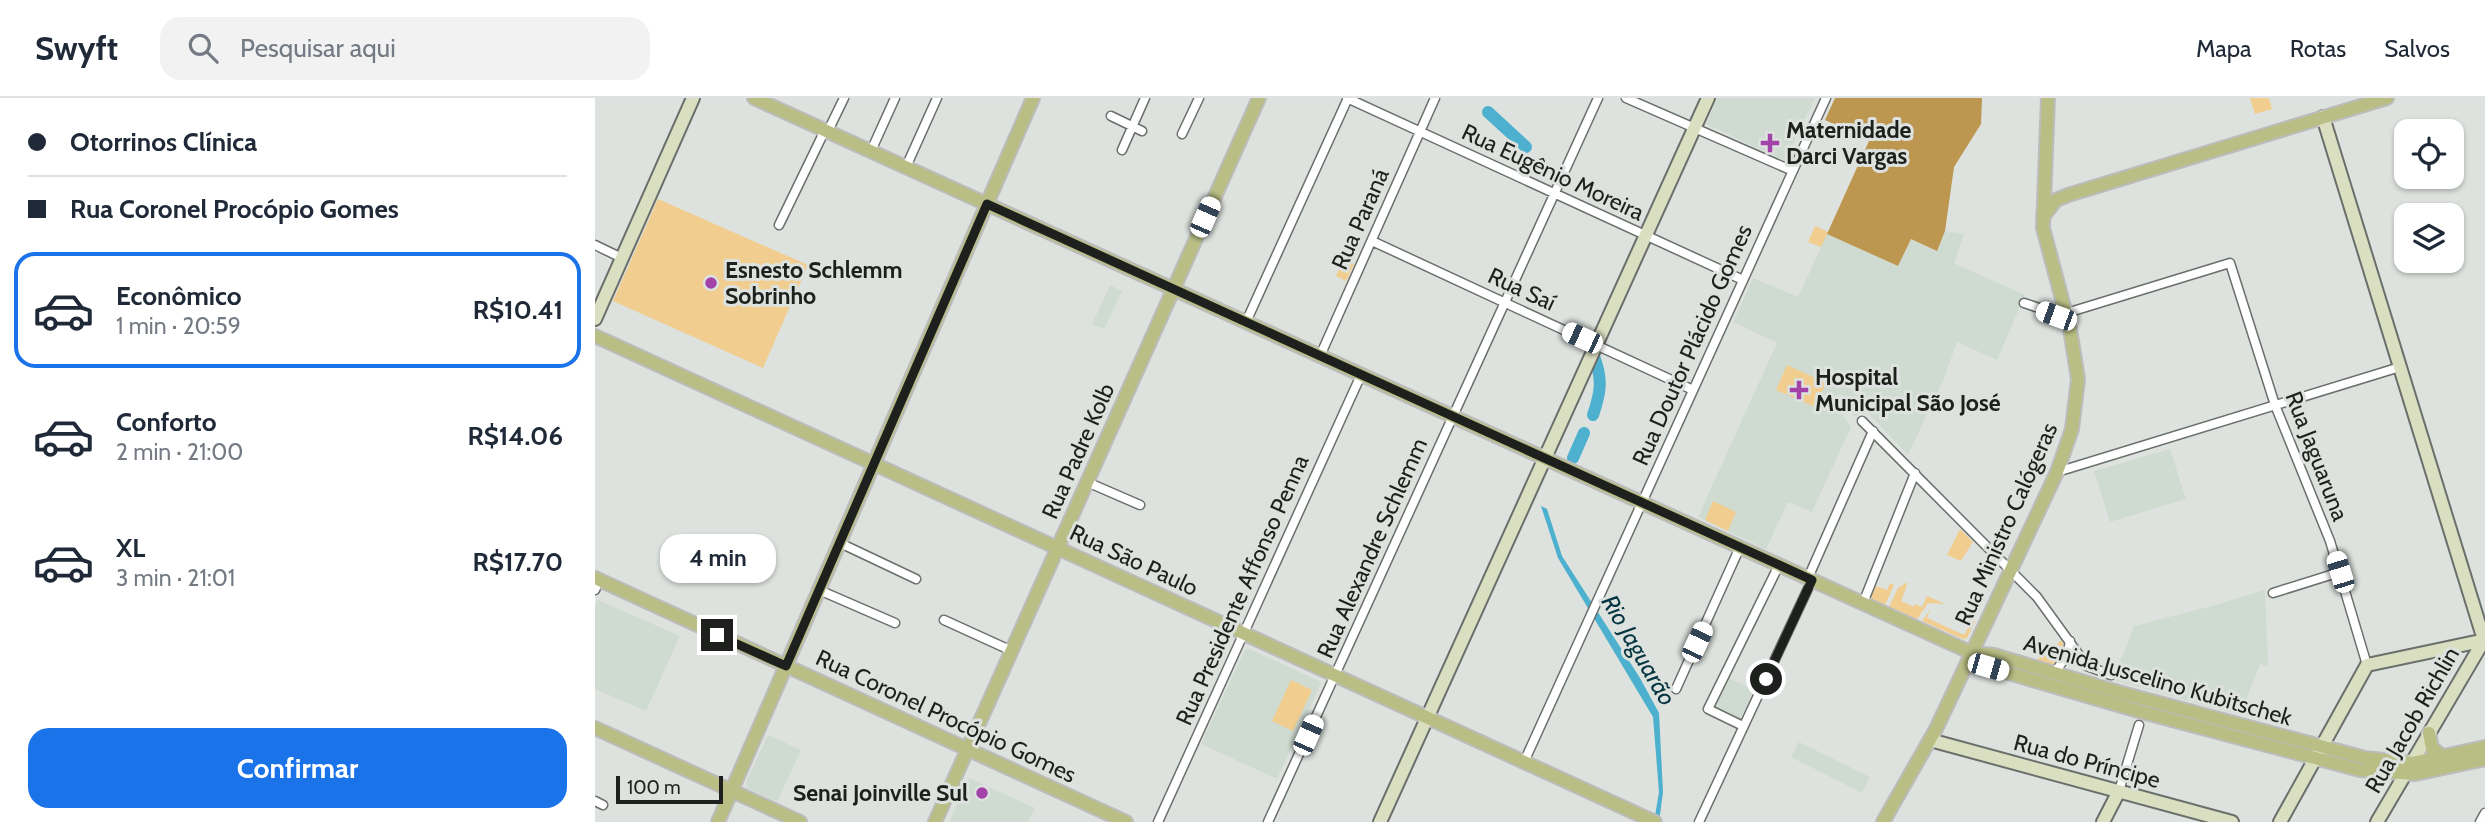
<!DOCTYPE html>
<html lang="pt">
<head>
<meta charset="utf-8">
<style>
	body { margin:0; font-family:Cabin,sans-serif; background:#f2f2f3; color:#1f2937; height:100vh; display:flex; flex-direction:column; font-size:26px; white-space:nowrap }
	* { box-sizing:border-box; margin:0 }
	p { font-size:23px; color:#747a83 }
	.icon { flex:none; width:38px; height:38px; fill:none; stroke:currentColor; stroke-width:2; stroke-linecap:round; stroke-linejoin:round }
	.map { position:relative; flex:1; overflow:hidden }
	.drawer { display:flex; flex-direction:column; background:#fff; width:595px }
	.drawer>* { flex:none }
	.hud { display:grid; align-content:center; height:154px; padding:0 28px; background:#fff }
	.tools { position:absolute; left:1799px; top:21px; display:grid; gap:14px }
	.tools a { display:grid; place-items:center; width:70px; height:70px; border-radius:14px; background:#fff; box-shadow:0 2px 5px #0004; font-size:35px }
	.scale { position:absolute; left:21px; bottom:18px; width:107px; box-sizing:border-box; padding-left:7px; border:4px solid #1e201e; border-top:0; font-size:19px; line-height:24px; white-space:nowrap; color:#1e201e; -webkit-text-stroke:5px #dde2de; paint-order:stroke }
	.end { position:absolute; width:32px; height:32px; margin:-16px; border:9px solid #1e201e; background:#fff; box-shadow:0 0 0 4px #fff }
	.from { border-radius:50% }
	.bubble { position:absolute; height:49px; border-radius:21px; background:#fff; box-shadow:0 2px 5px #0004; font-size:23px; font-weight:700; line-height:49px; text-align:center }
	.car { position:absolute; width:21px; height:42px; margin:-21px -10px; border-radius:9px; box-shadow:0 0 5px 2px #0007; background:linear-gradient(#fff 24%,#345 0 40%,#fff 0 76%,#345 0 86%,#fff 0) }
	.hud b { display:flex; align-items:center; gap:24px; height:66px; font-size:26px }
	.hud b+b { border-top:2px solid #e0e1e3 }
	.hud i { width:18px; height:18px; background:#1f2937 }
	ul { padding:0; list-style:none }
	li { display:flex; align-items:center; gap:21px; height:116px; margin:0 14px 10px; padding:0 14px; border:4px solid transparent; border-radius:21px }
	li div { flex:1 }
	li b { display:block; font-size:26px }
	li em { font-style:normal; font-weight:700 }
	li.on { border-color:#1a73e8 }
	li>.icon { width:63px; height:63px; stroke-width:1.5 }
	.primary-button { display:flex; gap:14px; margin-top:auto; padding:14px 28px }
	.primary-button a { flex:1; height:80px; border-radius:21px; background:#1a73e8; color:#fff; font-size:28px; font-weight:700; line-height:80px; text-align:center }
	header { display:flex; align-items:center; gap:42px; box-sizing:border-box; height:98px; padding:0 35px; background:#fff; border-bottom:2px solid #e0e1e3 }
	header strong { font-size:33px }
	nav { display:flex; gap:38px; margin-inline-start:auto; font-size:24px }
	.search { width:490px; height:63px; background:#f2f2f3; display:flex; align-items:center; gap:18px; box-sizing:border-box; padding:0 24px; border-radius:21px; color:#747a83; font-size:26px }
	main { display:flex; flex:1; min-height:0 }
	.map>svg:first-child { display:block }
	.built { fill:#cfdbd1 }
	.green { fill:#f1cd8f }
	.forest { fill:#bd964f }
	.water { fill:#4db0ce }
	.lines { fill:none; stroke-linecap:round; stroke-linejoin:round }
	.river { stroke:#4db0ce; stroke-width:12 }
	.street-casing { stroke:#6a6f6b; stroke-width:11 }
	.secondary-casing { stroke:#6a6f6b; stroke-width:16 }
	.primary-casing { stroke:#bcbcbc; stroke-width:16 }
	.street { stroke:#fff; stroke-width:8 }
	.secondary { stroke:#dbdfc2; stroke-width:12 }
	.primary { stroke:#b8be84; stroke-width:12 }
	.route { stroke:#1e201e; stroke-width:9 }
	.poi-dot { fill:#a342a9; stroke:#dde2de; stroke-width:2.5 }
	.labels { text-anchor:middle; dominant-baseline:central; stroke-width:6; stroke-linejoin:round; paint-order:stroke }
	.poi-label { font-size:23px; font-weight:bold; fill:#1e201e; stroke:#dde2de; text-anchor:start }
	.street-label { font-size:23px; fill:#1e201e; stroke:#dde2de }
	.water-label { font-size:24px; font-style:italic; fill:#053541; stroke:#dde2de }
</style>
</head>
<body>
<header>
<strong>Swyft</strong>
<div class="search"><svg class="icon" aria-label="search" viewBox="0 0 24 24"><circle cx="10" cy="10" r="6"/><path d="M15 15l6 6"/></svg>Pesquisar aqui</div>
<nav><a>Mapa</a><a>Rotas</a><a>Salvos</a></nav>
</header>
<main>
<section class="drawer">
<div class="hud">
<b><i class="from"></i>Otorrinos Clínica</b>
<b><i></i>Rua Coronel Procópio Gomes</b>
</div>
<ul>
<li class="on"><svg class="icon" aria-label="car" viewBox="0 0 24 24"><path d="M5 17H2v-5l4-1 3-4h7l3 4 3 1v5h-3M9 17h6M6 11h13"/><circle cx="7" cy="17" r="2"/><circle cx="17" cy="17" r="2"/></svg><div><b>Econômico</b><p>1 min · 20:59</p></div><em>R$10.41</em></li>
<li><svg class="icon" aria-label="car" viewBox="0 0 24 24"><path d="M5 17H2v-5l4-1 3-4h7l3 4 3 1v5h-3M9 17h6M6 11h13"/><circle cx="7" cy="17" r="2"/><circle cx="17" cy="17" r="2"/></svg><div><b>Conforto</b><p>2 min · 21:00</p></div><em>R$14.06</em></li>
<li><svg class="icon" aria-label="car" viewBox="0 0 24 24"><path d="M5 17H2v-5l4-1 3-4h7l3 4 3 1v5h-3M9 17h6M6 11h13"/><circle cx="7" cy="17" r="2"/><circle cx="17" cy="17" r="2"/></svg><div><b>XL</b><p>3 min · 21:01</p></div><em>R$17.70</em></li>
</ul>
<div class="primary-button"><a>Confirmar</a></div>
</section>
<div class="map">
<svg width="1890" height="724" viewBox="0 0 1890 724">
	<rect width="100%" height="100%" fill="#dde2de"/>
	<path class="built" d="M1123,0H1220L1190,63L1111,26Z
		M1350,133L1369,136L1359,165L1430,197L1402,262L1362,244L1349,280L1313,357L1269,311L1260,319L1248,307L1245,295L1240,306L1256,329L1217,414L1193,404L1171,451L1103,419L1182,245L1138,224L1158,180L1203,199L1232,136L1303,168L1316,141L1341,153Z
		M515,187L527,193L509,231L497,226Z
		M1575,351L1591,401L1515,424L1499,373Z
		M1670,492L1673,569L1665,566L1645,617L1518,582L1539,528L1617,508Z
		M3,502L85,538L51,613L0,591V508Z
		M654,551L724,583L726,586L682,681L606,646L650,552Z
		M1134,580L1159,592L1144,623L1119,611Z
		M173,637L206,652L182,704L152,690L151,684Z
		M1204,644L1275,679L1267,695L1196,659Z
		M374,680L440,710L433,724H354Z"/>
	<path class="green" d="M1655,0H1674L1677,11L1660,16Z
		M63,101L213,167L168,270L18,203Z
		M1220,128L1233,134L1226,149L1213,144Z
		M748,162L759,166L751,183L741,178Z
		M1192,267L1231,285L1220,309L1181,292Z
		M1118,403L1141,414L1133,433L1110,422Z
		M1365,431L1378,444L1366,463L1352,457Z
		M1313,484L1306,503L1319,509L1320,506L1327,509L1332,498L1350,506L1333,505L1322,521L1294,509L1303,490Z
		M1295,485L1299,487L1290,507L1275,501L1281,488L1292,492Z
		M1335,512L1332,520L1367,536H1370L1376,522L1380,524L1372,540L1368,541L1327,523Z
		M1467,542L1469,554L1464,563L1453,568L1439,564Z
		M696,582L717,592L698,633L677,623Z"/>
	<path class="forest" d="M1240,0H1387L1386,26L1359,69L1350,133L1342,153L1316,141L1303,168L1232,136L1274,43L1230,22Z"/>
	<path class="water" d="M946,408L952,411L967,458L1045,580L1064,615L1068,694L1064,724H1059L1064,694L1058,619L963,460Z"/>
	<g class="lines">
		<path class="river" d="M893,14L931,49
			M998,317C1006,294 1008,280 998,256
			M978,360L989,335"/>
		<defs>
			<path id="street" d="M752,0L1148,182
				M1031,0L1198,73
				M516,18L547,33
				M233,33L249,0
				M587,36L604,0
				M527,52L550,0
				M276,53L300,0
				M311,69L342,0
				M184,127L230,32
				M777,143L1098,292
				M0,147L27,160
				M1429,205L1465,217L1635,165L1680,307L1735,443L1772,567
				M651,224L753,0
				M725,258L840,0
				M1267,323L1442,499L1492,568L1516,577
				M1462,374L1805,269
				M492,384L545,407
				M245,445L321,481
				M1213,480L1278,333
				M0,492L1,490
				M224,492L300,525
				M1678,495L1745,474
				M1268,505L1320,375
				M349,522L417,553
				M1459,575L1472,558L1475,543
				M1081,591L1145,449
				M1148,628L1113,611L1184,467
				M929,664L1231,0
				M1524,693L1544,627
				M0,703L8,707
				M563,724L766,277
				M673,724L1003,0
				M1104,724L1217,482
				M1885,724L1890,715"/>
			<path id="secondary" d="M1728,19L1889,542
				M0,221L98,0
				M1335,642L1637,724
				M785,724L1113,0
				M1508,724L1524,693
				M1685,724L1772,567L1890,542
				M1782,724L1889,542"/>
			<path id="primary" d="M159,0L1377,555L1399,557L1523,594L1770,660L1817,665L1890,649
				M1448,119L1461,102L1473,97L1792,0
				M0,238L1060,724
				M0,480L531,724
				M1377,555L1393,569L1547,614L1765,672L1820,676L1890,661
				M0,630L205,724
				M1834,635L1837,650L1848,659
				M123,724L438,0
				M340,724L664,0
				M1288,724L1341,631L1462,374L1477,331L1483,281L1475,231L1448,130L1453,0"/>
		</defs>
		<use href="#street" class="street-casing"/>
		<use href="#secondary" class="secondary-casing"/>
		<use href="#primary" class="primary-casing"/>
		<use href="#street" class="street"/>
		<use href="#secondary" class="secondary"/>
		<use href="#primary" class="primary"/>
	</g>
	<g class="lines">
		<path class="route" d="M122,537L191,568L392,106L1217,482L1171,581"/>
	</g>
	<g class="poi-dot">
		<path d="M1171.5 34.5h7v7h7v7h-7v7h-7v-7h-7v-7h7z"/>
		<circle cx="116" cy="185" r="7"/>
		<path d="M1200.5 281.5h7v7h7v7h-7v7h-7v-7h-7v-7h7z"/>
		<circle cx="387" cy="695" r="7"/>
	</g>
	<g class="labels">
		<g class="poi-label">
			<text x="1191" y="32">Maternidade<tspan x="1191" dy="26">Darci Vargas</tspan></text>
			<text x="130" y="172">Esnesto Schlemm<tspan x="130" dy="26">Sobrinho</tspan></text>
			<text x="1220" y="279">Hospital<tspan x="1220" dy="26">Municipal São José</tspan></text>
			<text x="373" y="695" text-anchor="end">Senai Joinville Sul</text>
		</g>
		<g class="street-label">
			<text transform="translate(958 74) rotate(25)">Rua Eugênio Moreira</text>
			<text transform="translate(765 121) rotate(-66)">Rua Paraná</text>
			<text transform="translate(927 191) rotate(25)">Rua Saí</text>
			<text transform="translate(1097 247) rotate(-66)">Rua Doutor Plácido Gomes</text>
			<text transform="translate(483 353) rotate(-66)">Rua Padre Kolb</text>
			<text transform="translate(1722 358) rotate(69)">Rua Jaguaruna</text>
			<text transform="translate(1411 426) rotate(-66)">Rua Ministro Calógeras</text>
			<text transform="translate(777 450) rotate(-66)">Rua Alexandre Schlemm</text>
			<text transform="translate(539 462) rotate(25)">Rua São Paulo</text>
			<text transform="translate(647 492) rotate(-66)">Rua Presidente Affonso Penna</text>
			<text transform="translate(1563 582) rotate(16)">Avenida Juscelino Kubitschek</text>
			<text transform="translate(351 618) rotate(25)">Rua Coronel Procópio Gomes</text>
			<text transform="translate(1817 622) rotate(-60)">Rua Jacob Richlin</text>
			<text transform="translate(1492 663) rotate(15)">Rua do Príncipe</text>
		</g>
		<g class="water-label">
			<text transform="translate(1044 552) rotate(60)">Rio Jaguarão</text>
		</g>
	</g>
</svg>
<div class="tools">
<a><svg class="icon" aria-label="locate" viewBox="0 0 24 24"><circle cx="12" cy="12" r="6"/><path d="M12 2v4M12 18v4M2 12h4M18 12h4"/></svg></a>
<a><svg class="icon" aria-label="layers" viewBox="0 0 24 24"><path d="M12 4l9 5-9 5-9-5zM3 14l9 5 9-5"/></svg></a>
</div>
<div class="scale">100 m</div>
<i class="end from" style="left:1171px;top:581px"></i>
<i class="end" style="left:122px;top:537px"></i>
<div class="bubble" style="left:65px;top:436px;width:116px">4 min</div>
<i class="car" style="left:610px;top:119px;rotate:24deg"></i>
<i class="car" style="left:1461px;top:218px;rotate:290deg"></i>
<i class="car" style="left:987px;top:240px;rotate:295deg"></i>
<i class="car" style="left:1745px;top:474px;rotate:343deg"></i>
<i class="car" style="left:1102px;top:544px;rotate:25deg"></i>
<i class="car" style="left:1393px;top:569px;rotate:106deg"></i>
<i class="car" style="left:713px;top:637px;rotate:24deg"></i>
</div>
</main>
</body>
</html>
